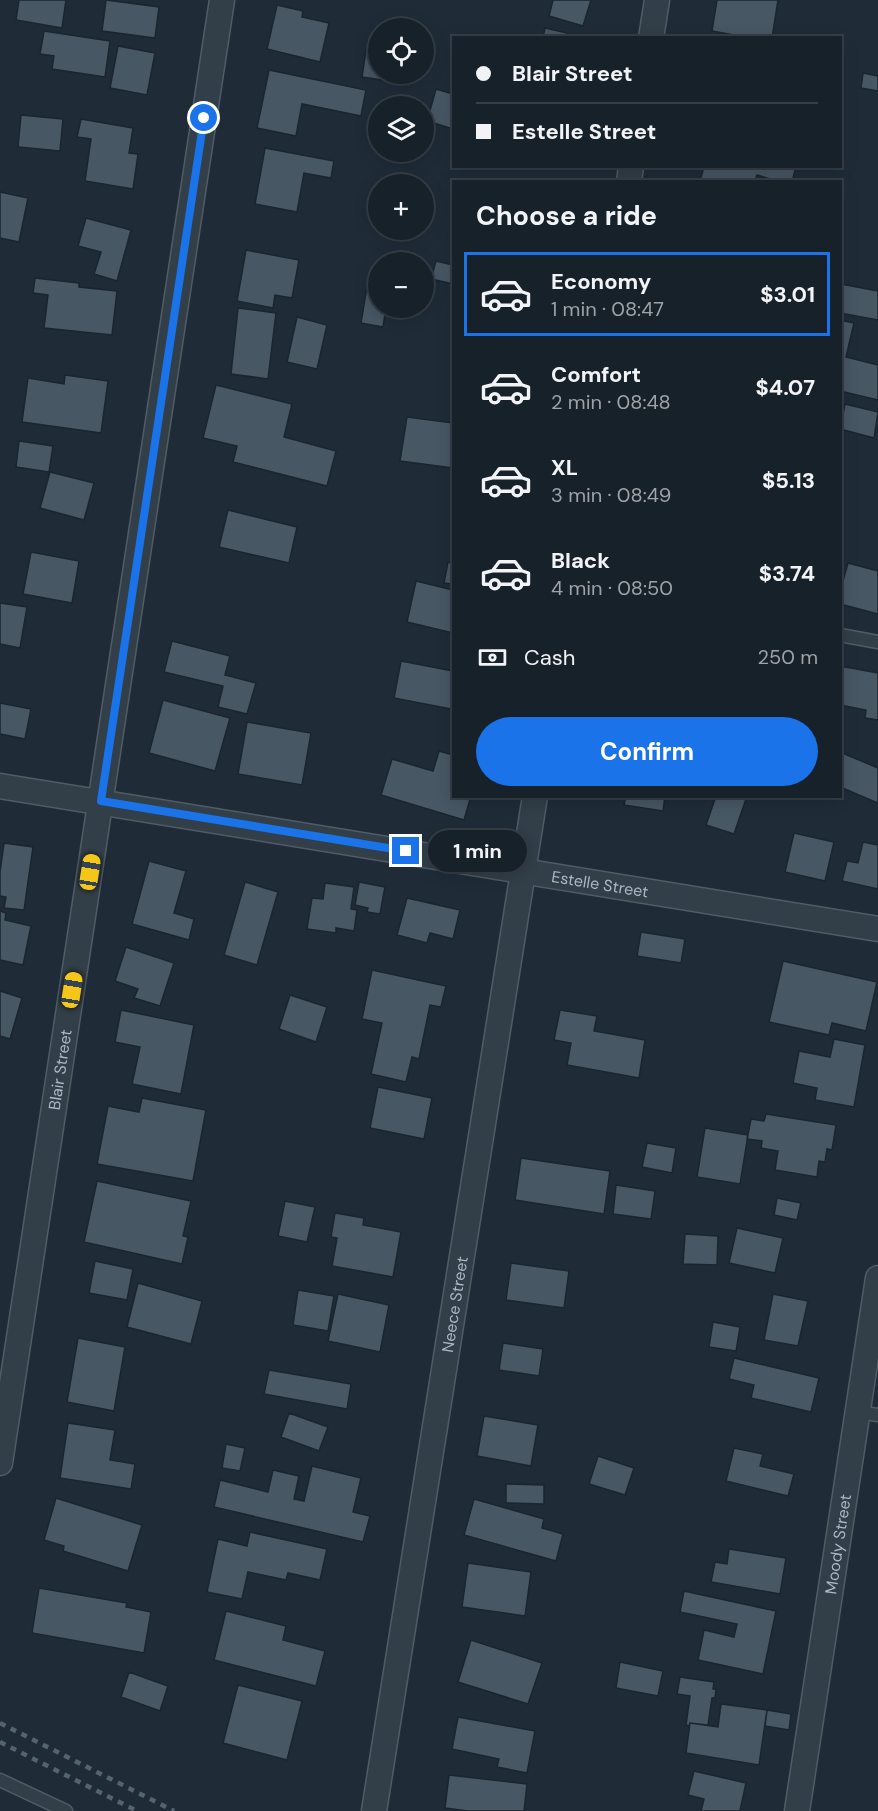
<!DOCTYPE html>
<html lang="en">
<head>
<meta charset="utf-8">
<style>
	body { margin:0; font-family:"DM Sans",sans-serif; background:#242e36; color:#f1f3f6; height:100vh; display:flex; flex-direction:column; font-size:22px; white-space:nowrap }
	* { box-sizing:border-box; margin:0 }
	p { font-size:20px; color:#9ea3a8 }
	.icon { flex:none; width:33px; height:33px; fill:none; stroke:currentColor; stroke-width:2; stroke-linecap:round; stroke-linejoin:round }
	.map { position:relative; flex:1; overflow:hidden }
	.side { position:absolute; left:452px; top:180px; width:390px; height:618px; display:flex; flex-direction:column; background:#17212a; border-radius:0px; box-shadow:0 3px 15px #0003,0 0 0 2px #363e47 }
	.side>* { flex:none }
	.banner { position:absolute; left:452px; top:36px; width:390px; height:132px; border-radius:0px; box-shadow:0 3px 15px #0003,0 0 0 2px #363e47; display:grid; align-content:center; height:132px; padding:0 24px; background:#17212a }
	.tools { position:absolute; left:368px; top:18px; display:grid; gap:12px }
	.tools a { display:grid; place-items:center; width:66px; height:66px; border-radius:50%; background:#17212a; box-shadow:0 3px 15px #0003,0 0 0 2px #363e47; font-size:30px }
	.end { position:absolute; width:27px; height:27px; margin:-14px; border:8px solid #1a73e8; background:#fff; box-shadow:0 0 0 3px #fff }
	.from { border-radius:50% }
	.bubble { position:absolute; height:42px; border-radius:21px; background:#17212a; box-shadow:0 3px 15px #0003,0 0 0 2px #363e47; font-size:20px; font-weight:700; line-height:42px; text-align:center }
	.car { position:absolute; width:18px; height:36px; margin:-18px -9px; border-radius:8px; box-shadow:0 0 4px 2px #0007; background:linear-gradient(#f5c518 24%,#345 0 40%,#f5c518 0 76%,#345 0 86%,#f5c518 0) }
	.banner b { display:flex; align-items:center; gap:21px; height:57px; font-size:22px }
	.banner b+b { border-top:2px solid #363e47 }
	.banner i { width:15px; height:15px; background:#f1f3f6 }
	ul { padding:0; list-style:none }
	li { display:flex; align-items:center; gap:18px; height:84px; margin:0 12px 9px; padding:0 12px; border:3px solid transparent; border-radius:0px }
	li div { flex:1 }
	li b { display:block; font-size:22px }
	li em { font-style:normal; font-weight:700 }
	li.on { border-color:#1a73e8 }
	li>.icon { width:54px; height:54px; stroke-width:1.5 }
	h2 { padding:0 24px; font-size:27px; line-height:72px }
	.pay { display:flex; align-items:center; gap:15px; height:66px; padding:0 24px; font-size:22px }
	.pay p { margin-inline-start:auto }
	.cta { display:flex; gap:12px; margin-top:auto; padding:12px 24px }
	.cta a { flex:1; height:69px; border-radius:36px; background:#1a73e8; color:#fff; font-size:24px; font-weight:700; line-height:69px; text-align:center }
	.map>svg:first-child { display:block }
	.building { fill:#475764; stroke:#1a252f; stroke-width:1.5 }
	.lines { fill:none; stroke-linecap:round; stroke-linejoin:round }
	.lane-casing { stroke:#505c66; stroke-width:15 }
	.street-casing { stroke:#505c66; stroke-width:27 }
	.lane { stroke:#323e48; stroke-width:12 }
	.street { stroke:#323e48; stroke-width:24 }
	.rail { stroke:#546370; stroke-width:4.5; stroke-dasharray:6 6; stroke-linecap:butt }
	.route { stroke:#1a73e8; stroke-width:8 }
	.labels { text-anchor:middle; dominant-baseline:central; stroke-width:4.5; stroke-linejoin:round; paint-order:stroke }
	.street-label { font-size:16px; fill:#acb9c5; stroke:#18232d }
</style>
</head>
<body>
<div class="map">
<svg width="878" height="1811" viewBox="0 0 878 1811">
	<rect width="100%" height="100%" fill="#1f2c38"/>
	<path class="building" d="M19,0H66L62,28L16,20Z
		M106,0L159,7L155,38L102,31Z
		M553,0H591L583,26L549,16Z
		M717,0H778L772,38H750L712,31Z
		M277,5L303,11L302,17L329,23L320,62L267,49Z
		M545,28L567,33L566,38H543Z
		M44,31L110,41L105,77L52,69L54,56L40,54Z
		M118,46L155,53L147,95L110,88Z
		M366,50L378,52V74H397L396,82L362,77Z
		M269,70L366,90L361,116L302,104L296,136L257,128Z
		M863,73L878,76V91L861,88Z
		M436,89L453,94V129L427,121Z
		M21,115L63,119L60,151L18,147Z
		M81,119L133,128L129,153L138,154L133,189L85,181L91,139L77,137Z
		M265,148L334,161L331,178L304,173L297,212L255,204Z
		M704,166L716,167L796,166L792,182H780L757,175L755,182H700Z
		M0,192L28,198L19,242L0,238Z
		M86,218L131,230L117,281L94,274L101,252L78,246Z
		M246,250L299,260L292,298L275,295L273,308L237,301Z
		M436,261L453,265V284L431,279Z
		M35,278L79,283V287L117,291L112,335L44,328L48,295L33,293Z
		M368,280L378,282V308H386L383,327L361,323Z
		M841,284L878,291V320L840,313Z
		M238,308L276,313L268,379L231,374Z
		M297,317L327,325L317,369L287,362Z
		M840,320L854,323L846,357L878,365V400L840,391Z
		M65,375L108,381L101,433L22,422L28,378L64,384Z
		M216,385L292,404L284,437L336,451L327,486L233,462L237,446L203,438Z
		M845,404L878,412L874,438L840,429Z
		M407,417L453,423V468L400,461Z
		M19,441L53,446L49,472L16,467Z
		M50,472L94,483L84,520L40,508Z
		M228,510L297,527L289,563L219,547Z
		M31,552L79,561L72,603L23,594Z
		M448,562L453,563V584L444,583Z
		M848,563L878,571V614L840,604V591Z
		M416,581L453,590V633L407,622Z
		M0,603L27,607L20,648L0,644Z
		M172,641L230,656L225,675L256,683L247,714L218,707L223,686L164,672Z
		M401,661L453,671L451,709L394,698Z
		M840,666L878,673V720L865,718L866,710L840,705Z
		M163,700L230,718L215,771L149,753Z
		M0,703L31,709L25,739L0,734Z
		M247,722L311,733L302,785L238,774Z
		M439,751L453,755V796H471L464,820L381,795L392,759L433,771Z
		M840,752L878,768V803L840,787Z
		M626,796H665L663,811L624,805Z
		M716,796H737L746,799L734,834L706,825Z
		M794,833L834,842L825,881L785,872Z
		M863,842L878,845V889L842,881L847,861L858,863Z
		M4,843L33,847L24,910L4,908L6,897L0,896V872Z
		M149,861L186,871L174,913L194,919L189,940L132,924Z
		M245,882L278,892L257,965L224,955Z
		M359,882L385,887L380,914L367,912L368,908L355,905Z
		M325,883L354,887L351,909L357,910L354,931L336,928V933L307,929L312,898L323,899Z
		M407,898L460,910L453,939L430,933L427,943L397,935Z
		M0,911L6,913L5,920L31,926L23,965L0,960Z
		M641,932L685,939L681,963L637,956Z
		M126,947L174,963L160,1006L134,998L138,989L115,981Z
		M783,961L877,982L866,1031L832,1023L829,1035L769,1022Z
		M372,970L446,986L441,1007L430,1005L419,1059L412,1057L406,1082L371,1074L382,1023L362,1019Z
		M0,991L22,998L10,1039L0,1036Z
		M290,995L327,1007L316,1042L279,1029Z
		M121,1010L194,1025L181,1094L132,1084L140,1047L115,1042Z
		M560,1010L597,1016L594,1031L645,1040L639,1078L567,1065L571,1043L554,1040Z
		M834,1039L865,1045L854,1107L815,1100L817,1088L793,1083L799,1051L830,1057Z
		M378,1087L432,1098L424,1139L370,1128Z
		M142,1098L206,1110L193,1181L97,1164L108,1106L139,1112Z
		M766,1114L836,1125L832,1150L827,1149L825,1162L819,1161L817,1177L775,1170L778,1151L761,1148L762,1141L747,1139L751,1119L764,1121Z
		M705,1128L748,1135L740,1184L697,1177Z
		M647,1143L676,1148L672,1173L642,1167Z
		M521,1158L610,1171L604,1214L515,1200Z
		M97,1181L191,1201L183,1236L188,1237L182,1264L84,1242Z
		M616,1185L655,1191L651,1219L613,1214Z
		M777,1198L801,1203L797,1220L774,1215Z
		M285,1201L315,1207L307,1242L278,1236Z
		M335,1213L364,1218L363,1225L401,1232L393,1277L332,1266L337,1238L331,1237Z
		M737,1228L783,1238L775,1273L729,1263Z
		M685,1234L718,1236L717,1265L683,1264Z
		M95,1261L133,1269L127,1300L89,1293Z
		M511,1263L569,1271L564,1308L506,1300Z
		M138,1283L202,1301L191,1344L127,1327Z
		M298,1290L334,1296L328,1331L293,1325Z
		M338,1294L389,1305L380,1352L328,1341Z
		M773,1294L808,1301L798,1346L764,1340Z
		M713,1322L740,1327L736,1351L709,1347Z
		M78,1338L125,1347L114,1411L67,1402Z
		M503,1343L543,1349L539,1376L499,1370Z
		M734,1358L819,1378L811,1412L751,1398L754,1385L729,1379Z
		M269,1370L351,1384L347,1409L264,1394Z
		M289,1413L328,1427L319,1451L281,1437Z
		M484,1416L538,1425L531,1466L477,1456Z
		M68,1423L115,1430L110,1460L135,1464L131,1489L60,1478Z
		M226,1444L245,1448L240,1471L222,1468Z
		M734,1448L763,1454L760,1466L794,1474L788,1496L726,1481Z
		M598,1456L634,1468L625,1495L589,1484Z
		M312,1466L361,1478L353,1512L370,1516L363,1542L214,1507L220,1480L268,1492L273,1470L299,1476L294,1499L304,1501Z
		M506,1484L544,1485V1504L506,1503Z
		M56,1498L142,1525L128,1571L63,1551L64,1546L44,1540Z
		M474,1499L544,1519L542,1528L563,1534L556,1561L464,1535Z
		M250,1532L327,1549L320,1580L288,1573L286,1580L248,1572L242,1599L207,1592L218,1539L247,1546Z
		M729,1549L786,1558L780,1594L711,1582L715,1562L727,1564Z
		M468,1563L531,1572L525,1616L462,1607Z
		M39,1588L127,1603L126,1607L151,1612L144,1653L32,1633Z
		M684,1591L776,1611L763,1674L698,1660L704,1630L734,1637L737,1624L680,1612Z
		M226,1611L286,1626L283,1640L325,1651L316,1686L214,1660Z
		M471,1640L542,1663L528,1704L458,1682Z
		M620,1662L663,1671L658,1696L616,1688Z
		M129,1672L168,1686L160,1711L121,1697Z
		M680,1677L714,1682L713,1689H716L715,1698H712L708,1725L690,1723L689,1726L686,1725L690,1696L677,1694Z
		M238,1685L302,1701L287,1760L223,1743Z
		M721,1704L767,1710L759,1765L686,1753L690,1723L718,1727Z
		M767,1710L791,1714L789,1730L765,1726Z
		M458,1717L535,1731L527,1773L497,1767L499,1759L452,1749Z
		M694,1771L746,1783L740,1811H701L704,1799L688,1795Z
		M449,1775L527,1784L524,1811H468L445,1808Z"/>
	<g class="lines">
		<defs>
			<path id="lane" d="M840,635L878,642
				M858,1412L878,1415
				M0,1780L66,1811"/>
			<g id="street">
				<path d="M651,38L657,0"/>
				<path d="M629,182L631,166"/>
				<path id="s1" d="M0,786L878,929"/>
				<path id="s2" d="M0,1463L222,0"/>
				<path id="s3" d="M374,1811L535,796"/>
				<path id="s4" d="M797,1811L878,1278"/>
			</g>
		</defs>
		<use href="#lane" class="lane-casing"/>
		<use href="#street" class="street-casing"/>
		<use href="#lane" class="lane"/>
		<use href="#street" class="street"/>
		<path class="rail" d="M0,1723L174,1811
			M0,1742L137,1811"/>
	</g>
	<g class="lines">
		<path class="route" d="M204,118L101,801L406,851"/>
	</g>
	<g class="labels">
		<g class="street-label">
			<text stroke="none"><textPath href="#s1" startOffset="608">Estelle Street</textPath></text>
			<text stroke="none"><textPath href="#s2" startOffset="398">Blair Street</textPath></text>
			<text stroke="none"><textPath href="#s3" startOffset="513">Neece Street</textPath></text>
			<text stroke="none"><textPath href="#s4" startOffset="270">Moody Street</textPath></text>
		</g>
	</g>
</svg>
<div class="tools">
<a><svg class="icon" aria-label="locate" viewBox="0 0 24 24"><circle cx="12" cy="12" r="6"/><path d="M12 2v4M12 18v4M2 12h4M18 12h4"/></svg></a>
<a><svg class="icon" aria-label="layers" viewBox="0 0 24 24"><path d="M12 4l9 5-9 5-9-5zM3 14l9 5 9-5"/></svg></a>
<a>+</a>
<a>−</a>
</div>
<i class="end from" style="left:204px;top:118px"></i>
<i class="end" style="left:406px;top:851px"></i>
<div class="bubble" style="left:428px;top:830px;width:99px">1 min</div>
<i class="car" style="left:90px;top:872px;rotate:9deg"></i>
<i class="car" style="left:72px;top:990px;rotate:9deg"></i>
<div class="banner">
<b><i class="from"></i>Blair Street</b>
<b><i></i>Estelle Street</b>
</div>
<section class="side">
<h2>Choose a ride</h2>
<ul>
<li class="on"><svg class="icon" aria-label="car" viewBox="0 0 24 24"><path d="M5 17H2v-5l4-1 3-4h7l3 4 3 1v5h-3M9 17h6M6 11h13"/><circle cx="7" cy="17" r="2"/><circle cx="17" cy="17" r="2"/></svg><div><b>Economy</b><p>1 min · 08:47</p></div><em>$3.01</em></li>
<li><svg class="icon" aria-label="car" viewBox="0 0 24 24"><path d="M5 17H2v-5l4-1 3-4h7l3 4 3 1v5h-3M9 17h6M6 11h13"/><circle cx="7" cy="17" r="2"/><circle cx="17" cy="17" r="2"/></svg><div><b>Comfort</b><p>2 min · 08:48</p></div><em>$4.07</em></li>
<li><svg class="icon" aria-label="car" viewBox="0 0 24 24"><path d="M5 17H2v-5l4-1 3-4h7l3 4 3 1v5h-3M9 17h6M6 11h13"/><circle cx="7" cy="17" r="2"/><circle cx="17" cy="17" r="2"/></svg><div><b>XL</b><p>3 min · 08:49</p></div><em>$5.13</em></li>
<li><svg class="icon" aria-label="car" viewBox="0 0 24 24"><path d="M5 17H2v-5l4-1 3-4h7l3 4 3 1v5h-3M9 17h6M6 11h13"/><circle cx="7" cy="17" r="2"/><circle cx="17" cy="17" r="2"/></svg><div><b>Black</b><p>4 min · 08:50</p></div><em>$3.74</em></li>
</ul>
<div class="pay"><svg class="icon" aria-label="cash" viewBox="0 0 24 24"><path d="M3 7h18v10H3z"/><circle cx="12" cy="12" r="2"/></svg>Cash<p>250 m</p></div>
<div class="cta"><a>Confirm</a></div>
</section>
</div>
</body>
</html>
